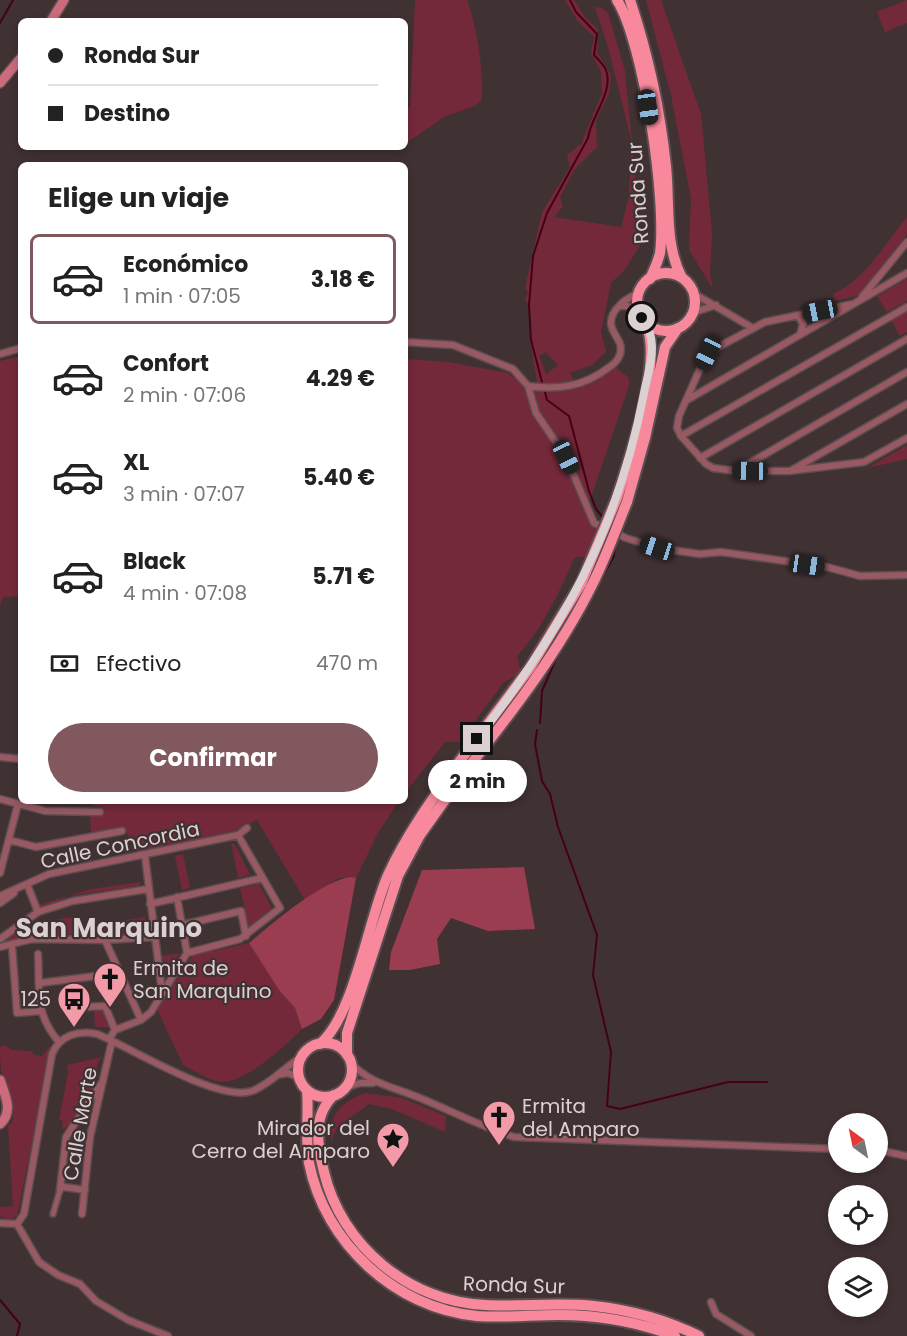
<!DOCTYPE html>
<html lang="es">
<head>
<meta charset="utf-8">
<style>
	body { margin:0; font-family:Poppins,sans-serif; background:#f6f6f6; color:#222; height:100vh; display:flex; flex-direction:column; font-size:22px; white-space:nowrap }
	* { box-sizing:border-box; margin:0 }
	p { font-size:20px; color:#767676 }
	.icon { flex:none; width:33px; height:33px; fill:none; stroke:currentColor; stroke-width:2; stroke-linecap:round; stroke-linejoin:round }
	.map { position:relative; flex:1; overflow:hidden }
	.panel { position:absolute; left:18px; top:162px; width:390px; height:642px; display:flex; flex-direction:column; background:#fff; border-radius:9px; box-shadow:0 3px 9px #0003 }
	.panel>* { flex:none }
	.top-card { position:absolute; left:18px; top:18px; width:390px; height:132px; border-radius:9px; box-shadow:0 3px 9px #0003; display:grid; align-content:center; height:132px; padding:0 30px; background:#fff }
	.needle { width:39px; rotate:327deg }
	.fabs { position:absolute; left:828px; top:1113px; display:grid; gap:12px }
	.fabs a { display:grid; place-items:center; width:60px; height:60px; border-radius:50%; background:#fff; box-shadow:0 3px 9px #0003; font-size:30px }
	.end { position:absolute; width:27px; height:27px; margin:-14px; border:8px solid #dbd1d2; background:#111; box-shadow:0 0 0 3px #111 }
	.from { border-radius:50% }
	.bubble { position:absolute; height:42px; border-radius:21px; background:#fff; box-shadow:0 3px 9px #0003; font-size:20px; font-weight:700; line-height:42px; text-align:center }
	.car { position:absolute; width:18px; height:36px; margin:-18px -9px; border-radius:8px; box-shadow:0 0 4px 2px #0007; background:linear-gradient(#222 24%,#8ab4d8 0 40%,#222 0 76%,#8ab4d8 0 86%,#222 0) }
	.top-card b { display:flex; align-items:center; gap:21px; height:57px; font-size:22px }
	.top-card b+b { border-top:2px solid #e0e0e0 }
	.top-card i { width:15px; height:15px; background:#222 }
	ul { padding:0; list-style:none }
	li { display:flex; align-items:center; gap:18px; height:90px; margin:0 12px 9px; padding:0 18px; border:3px solid transparent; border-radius:9px }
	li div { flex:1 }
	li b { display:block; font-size:22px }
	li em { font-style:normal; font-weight:700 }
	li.selected { border-color:#80585e }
	li>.icon { width:54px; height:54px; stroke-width:1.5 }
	h2 { padding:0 30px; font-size:27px; line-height:72px }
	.pay { display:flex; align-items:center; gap:15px; height:66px; padding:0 30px; font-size:22px }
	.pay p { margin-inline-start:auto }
	.cta { display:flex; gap:12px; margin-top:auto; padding:12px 30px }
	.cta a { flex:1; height:69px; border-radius:36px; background:#80585e; color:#fff; font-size:24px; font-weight:700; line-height:69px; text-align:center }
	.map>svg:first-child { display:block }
	.green { fill:#74293a; fill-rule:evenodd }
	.forest { fill:#9a3d51 }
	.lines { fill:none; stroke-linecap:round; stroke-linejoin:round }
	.stream { stroke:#450016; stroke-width:2 }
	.pedestrian-casing { stroke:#5c4e50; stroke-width:8 }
	.minor-casing { stroke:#5c4e50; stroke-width:9 }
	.secondary-casing { stroke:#5c4e50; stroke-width:12 }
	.trunk-casing { stroke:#5c4e50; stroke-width:14 }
	.pedestrian { stroke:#985963; stroke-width:4.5 }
	.minor { stroke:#985963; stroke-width:6 }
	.secondary { stroke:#cd6a7c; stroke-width:9 }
	.trunk { stroke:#f8899d; stroke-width:10 }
	.trunk-bridge-casing { stroke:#5c4e50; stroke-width:14; stroke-linecap:butt }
	.trunk-bridge { stroke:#f8899d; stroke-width:10 }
	.route { stroke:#dbd1d2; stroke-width:8 }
	.labels { text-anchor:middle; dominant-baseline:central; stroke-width:4.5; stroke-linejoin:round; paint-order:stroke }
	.street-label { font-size:20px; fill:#dbd1d2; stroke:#403133 }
	.poi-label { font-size:20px; fill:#dbd1d2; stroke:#403133; text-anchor:start }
	.district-label { font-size:26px; font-weight:bold; fill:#dbd1d2; stroke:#403133 }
</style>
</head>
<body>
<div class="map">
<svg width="907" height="1336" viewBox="0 0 907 1336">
	<rect width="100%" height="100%" fill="#403133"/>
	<path class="green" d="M415,0H467C478,30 483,68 482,100L474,106L444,117L405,144V107H410Z
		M565,0H574L585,17L598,29L597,52L611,75L609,94L596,120L597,147L575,169L560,197L563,206L554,217L621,227L629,196L631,139L608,47L595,7L602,8L608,13L625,71L640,224V245L624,271L611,283L601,332L606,352L592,365L570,373L575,382L551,385L537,383L530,338L529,307L525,299L528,293L525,288L542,212L570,167L567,155L581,144L602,93L601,72L591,53L594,37L577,20ZM546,353L558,365L546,374L539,355Z
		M646,0H661L701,114L712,233L710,274L713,289L689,250L691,199L671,95Z
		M907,0V23L885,32L877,12Z
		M907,217V235L858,296L834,301L833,294C866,279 884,245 907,217Z
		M907,279V301L887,312L877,296Z
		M907,311V332L900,336L891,320Z
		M21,356V596L3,597L0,606V361Z
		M405,359L448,362L508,373L517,380L523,387L539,423L567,468L582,505L596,531V543L590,557H575C559,592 544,627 517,656L521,672L503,683L460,742H445L405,793Z
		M614,366L629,378V386L589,503L568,457L538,410L533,394C539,387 551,391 561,390C581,389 598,378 614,366Z
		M907,445V459L867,468Z
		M92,801H399L378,833L356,878H339L305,900L257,820L234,831L137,853L125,829L91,832L90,815L103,813L101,806H93Z
		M231,842L236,846L250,875L238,878Z
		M183,854L190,888L182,890L175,856Z
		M141,882L138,886L69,896L40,909L38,905L91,889Z
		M259,884L272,908L249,927L240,888Z
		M73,917L75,934L41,938L39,922Z
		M145,917L148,936L78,939L77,927Z
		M32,920L34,937L0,945V941Z
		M249,943L279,990L295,1008L302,1029C285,1046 246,1083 221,1082C210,1082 194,1070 183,1065L157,1009L193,955Z
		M180,953L166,974L162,956Z
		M103,1008L112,1028L95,1027L94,1009Z
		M5,1045L12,1050L31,1051L35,1055L42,1056L49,1047L51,1048L17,1216L9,1220L0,1216V1207L13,1206L8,1125L12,1123C17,1102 8,1089 1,1071C0,1064 0,1054 0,1047Z
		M102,1057C94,1065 97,1078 94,1088C88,1106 76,1119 63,1130L62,1120H59L68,1073L67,1065Z
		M365,1093L402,1098L446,1116L445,1132L392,1109L369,1104L337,1127L331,1142C328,1115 340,1103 365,1093Z"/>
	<path class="forest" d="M524,867L535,929L488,931L451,918L437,939L440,964L410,970H389L391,952L422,870Z
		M351,877L356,878L334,1000L321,1019L302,1029L295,1008L279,990L249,943C273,923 321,881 351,877Z"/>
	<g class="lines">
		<path class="stream" d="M0,23L13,0
			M542,382L531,340L529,305L533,256L547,213L588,138C591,116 614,92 606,70C604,65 598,59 594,55L597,34L576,12L570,0
			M545,392L547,400L569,416L589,491L596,509L605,520
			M585,609L614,556L615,545
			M540,723L542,691L560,650
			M537,730L535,744L542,781L550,794L558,827L597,935L593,975L611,1052L607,1106L620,1109L728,1082H767
			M0,1300L20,1324L17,1336"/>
		<defs>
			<path id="pedestrian" d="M53,1214L60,1190"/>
			<path id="minor" d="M693,293L751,327
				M862,297L907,242
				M853,304L765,322L707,353L679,416L677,428L681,436L706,464L713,468L736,471H789L864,462L907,438
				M621,306H628L638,312
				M692,313L716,305
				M798,315L803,324L800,335
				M405,342L453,345L513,369L528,386L536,413L566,457L594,523L626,538L657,548L700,554L721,552L827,567L860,576L907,575
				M0,354L21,348
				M528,386C558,390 583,387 608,368C613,365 618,361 620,354C624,341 612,335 611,324C610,310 627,297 638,294
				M687,400L907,273
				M681,436L907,307
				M700,458L907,339
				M792,470L907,404
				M736,471L907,372
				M0,757L21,759
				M0,799L45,811L100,812
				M9,840L36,847L122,831
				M145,856L162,992
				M0,873L18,804
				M25,885L27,884L38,912
				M0,896L49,874L238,835L247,828
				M177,897L187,953
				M0,903L14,893
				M150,904L262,878
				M182,925L241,911L246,936
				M0,939L38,912L73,901L148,889
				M105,940L141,1020
				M12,946L17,1013L41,1011
				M0,947L32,939L105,940L154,937
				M38,954C40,991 34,1013 59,1042
				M40,983L120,973
				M67,1008L105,1006L115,1030
				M109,1039L115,1030L141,1020L151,1012L187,953L240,939L280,908L238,835
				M350,1062C369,1083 390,1086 415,1096C448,1109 479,1126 514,1137L838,1149
				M277,1075L288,1073L299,1078
				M344,1088L360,1083H373
				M878,1150L907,1156
				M64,1187L85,1190
				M60,1190L66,1137L103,1081
				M82,1214L90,1137L112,1041
				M0,1223L17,1224L24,1214L52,1054C60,1035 78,1030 97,1034C132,1048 218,1103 252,1091C269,1085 285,1067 301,1057
				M17,1224L39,1262L58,1275L80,1284L96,1301L128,1320L168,1336
				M711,1302L716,1314L751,1336"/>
			<path id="secondary" d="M51,21L64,0
				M0,83L21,58
				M0,1080C5,1095 14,1112 0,1124"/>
			<path id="trunk" d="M617,0C644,43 667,202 660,253C658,262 654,270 650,279
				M630,0C648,54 660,109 666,166C670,203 664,244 682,278
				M637 302a29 29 0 1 1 58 0a29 29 0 1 1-58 0Z
				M617,498C630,457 663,363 646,324
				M627,502L645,438L665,347L678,328
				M298 1070a27 27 0 1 1 54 0a27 27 0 1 1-54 0Z
				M320,1044C355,1014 368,920 388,875C406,836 431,801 456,766
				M347,1055V1033L398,876L420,835L464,773
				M307,1090C309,1114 305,1139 309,1163C325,1243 395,1308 477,1316C504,1318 532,1315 559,1315C599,1315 638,1322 675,1336
				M334,1095C312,1116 317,1144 324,1172C341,1245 409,1302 485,1305C521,1307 558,1302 594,1306C631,1310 666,1320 699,1336"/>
		</defs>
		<use href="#pedestrian" class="pedestrian-casing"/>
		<use href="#minor" class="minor-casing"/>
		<use href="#secondary" class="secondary-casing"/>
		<use href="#trunk" class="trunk-casing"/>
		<use href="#pedestrian" class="pedestrian"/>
		<use href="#minor" class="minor"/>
		<use href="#secondary" class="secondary"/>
		<use href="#trunk" class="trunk"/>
		<defs>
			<path id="trunk-bridge" d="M456,766L530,668L581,584L617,498
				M464,773C511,713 559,652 593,583C606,557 616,529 627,502"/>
		</defs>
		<use href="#trunk-bridge" class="trunk-bridge-casing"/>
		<use href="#trunk-bridge" class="trunk-bridge"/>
	</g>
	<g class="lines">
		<path class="route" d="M477,739C563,629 618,530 644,393C649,368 660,340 642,318"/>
	</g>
	<defs>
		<symbol id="church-pin" viewBox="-11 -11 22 30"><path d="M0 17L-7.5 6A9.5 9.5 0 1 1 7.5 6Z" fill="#f39aa8" stroke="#403133"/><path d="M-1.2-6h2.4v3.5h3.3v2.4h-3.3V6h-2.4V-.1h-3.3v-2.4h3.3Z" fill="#111"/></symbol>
		<symbol id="bus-pin" viewBox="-11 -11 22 30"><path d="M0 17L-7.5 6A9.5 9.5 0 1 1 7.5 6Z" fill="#f39aa8" stroke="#403133"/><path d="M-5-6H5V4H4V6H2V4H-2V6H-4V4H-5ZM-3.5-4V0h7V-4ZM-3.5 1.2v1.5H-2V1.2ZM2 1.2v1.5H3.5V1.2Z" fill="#111"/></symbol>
		<symbol id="sight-pin" viewBox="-11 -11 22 30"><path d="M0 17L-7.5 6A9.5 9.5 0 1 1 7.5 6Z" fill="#f39aa8" stroke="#403133"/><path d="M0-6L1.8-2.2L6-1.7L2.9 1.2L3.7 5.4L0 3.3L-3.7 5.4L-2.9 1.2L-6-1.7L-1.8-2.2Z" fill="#111"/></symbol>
	</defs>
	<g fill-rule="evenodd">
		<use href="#church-pin" x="91" y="960" width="38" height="52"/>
		<use href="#bus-pin" x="55" y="980" width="38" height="52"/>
		<use href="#church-pin" x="480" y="1098" width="38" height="52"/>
		<use href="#sight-pin" x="374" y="1120" width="38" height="52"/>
	</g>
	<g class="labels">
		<g class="street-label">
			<text transform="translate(638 193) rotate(-94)">Ronda Sur</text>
			<text transform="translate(120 845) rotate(-12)">Calle Concordia</text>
			<text transform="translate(80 1124) rotate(-80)">Calle Marte</text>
			<text transform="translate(514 1285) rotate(2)">Ronda Sur</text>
		</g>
		<g class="poi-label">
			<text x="133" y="968">Ermita de<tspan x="133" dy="23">San Marquino</tspan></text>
			<text x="51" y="999" text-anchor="end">125</text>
			<text x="522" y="1106">Ermita<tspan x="522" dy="23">del Amparo</tspan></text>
			<text x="370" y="1128" text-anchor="end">Mirador del<tspan x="370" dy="23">Cerro del Amparo</tspan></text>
		</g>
		<g class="district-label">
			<text x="109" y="928">San Marquino</text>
		</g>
	</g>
</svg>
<div class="fabs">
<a><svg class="needle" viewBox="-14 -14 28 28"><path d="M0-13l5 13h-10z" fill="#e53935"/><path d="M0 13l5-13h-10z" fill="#767676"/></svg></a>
<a><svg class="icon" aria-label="locate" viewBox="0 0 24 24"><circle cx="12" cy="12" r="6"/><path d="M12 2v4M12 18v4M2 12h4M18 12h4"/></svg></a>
<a><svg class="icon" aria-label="layers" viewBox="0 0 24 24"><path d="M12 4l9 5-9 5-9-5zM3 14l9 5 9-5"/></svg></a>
</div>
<i class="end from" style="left:642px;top:318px"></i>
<i class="end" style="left:477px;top:739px"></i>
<div class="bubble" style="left:428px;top:760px;width:99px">2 min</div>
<i class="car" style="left:648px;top:107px;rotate:172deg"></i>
<i class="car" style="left:820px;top:311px;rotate:259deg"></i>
<i class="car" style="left:708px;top:353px;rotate:205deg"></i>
<i class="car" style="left:566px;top:457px;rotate:155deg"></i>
<i class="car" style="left:750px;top:471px;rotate:271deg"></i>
<i class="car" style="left:657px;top:548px;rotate:288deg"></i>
<i class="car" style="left:807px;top:565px;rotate:98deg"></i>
<div class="top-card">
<b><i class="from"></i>Ronda Sur</b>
<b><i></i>Destino</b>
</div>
<section class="panel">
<h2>Elige un viaje</h2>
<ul>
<li class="selected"><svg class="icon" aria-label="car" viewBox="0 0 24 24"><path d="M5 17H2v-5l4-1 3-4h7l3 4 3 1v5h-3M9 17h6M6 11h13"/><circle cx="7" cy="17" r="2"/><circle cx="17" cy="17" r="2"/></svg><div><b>Económico</b><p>1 min · 07:05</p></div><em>3.18 €</em></li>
<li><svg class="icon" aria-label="car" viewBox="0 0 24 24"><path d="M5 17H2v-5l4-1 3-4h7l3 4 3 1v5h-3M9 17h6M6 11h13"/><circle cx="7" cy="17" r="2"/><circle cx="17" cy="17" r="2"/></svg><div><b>Confort</b><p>2 min · 07:06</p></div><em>4.29 €</em></li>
<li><svg class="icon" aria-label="car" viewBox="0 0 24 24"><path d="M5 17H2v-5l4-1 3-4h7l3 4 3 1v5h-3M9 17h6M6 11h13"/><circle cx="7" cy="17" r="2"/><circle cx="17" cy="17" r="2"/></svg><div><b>XL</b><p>3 min · 07:07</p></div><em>5.40 €</em></li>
<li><svg class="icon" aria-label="car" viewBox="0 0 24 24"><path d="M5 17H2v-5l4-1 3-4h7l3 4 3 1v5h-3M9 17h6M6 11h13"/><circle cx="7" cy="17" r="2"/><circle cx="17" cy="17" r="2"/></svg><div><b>Black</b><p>4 min · 07:08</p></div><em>5.71 €</em></li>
</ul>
<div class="pay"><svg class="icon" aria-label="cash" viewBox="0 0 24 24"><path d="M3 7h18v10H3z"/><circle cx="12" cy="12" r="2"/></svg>Efectivo<p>470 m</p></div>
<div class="cta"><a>Confirmar</a></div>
</section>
</div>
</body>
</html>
